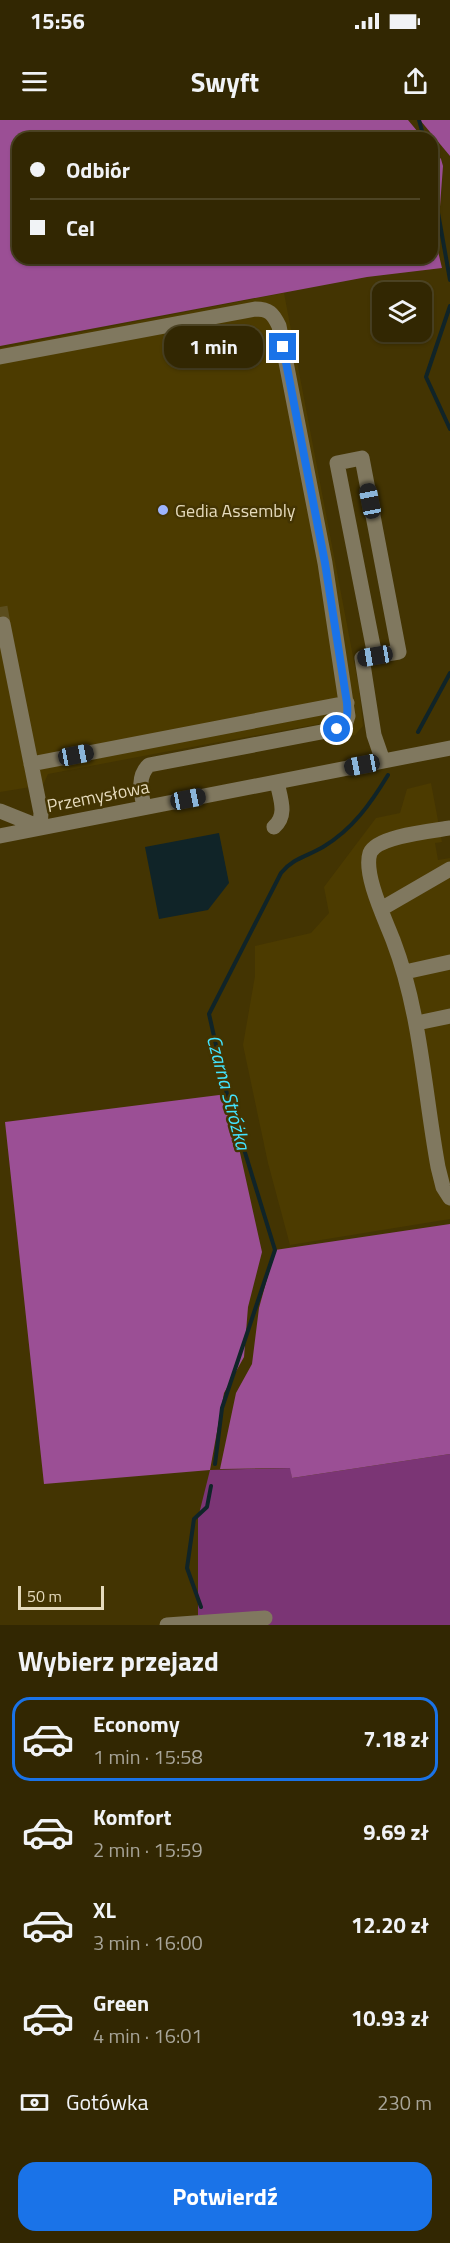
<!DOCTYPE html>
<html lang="pl">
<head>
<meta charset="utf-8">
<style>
	body { margin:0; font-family:"Titillium Web",sans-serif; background:#3a2f0c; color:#f1f3f6; height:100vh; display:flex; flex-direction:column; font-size:22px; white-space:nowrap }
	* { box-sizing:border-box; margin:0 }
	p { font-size:20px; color:#a8a599 }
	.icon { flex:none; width:33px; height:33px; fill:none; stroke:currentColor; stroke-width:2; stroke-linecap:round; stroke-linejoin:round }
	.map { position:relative; height:1505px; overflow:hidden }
	.drawer { display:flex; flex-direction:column; background:#322702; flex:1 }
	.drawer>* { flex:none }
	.banner { position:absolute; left:12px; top:12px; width:426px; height:132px; border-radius:18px; box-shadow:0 2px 4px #0004,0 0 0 2px #4d4424; display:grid; align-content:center; height:132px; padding:0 18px; background:#322702 }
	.controls { position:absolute; left:372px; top:162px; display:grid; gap:12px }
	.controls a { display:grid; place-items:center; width:60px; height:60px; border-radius:12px; background:#322702; box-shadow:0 2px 4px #0004,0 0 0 2px #4d4424; font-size:30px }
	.scale { position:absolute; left:18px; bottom:15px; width:86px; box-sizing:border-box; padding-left:6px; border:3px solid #e5dabc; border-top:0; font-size:16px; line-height:21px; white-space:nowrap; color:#e5dabc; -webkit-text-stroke:4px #433402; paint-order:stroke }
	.end { position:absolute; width:27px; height:27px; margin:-14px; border:8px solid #1a73e8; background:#fff; box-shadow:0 0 0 3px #fff }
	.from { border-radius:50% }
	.bubble { position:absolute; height:42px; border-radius:18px; background:#322702; box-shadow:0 2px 4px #0004,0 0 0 2px #4d4424; font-size:20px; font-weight:700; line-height:42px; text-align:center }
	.car { position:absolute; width:18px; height:36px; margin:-18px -9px; border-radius:8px; box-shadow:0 0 4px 2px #0007; background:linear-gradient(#222 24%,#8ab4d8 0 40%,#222 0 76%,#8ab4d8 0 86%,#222 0) }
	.banner b { display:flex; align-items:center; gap:21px; height:57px; font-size:22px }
	.banner b+b { border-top:2px solid #4d4424 }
	.banner i { width:15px; height:15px; background:#f1f3f6 }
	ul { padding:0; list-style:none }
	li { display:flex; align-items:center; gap:18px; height:84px; margin:0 12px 9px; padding:0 6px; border:3px solid transparent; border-radius:18px }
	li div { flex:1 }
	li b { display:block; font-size:22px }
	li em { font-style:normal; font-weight:700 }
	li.current { border-color:#1a73e8 }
	li>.icon { width:54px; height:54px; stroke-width:1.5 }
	h2 { padding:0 18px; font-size:27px; line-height:72px }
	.pay { display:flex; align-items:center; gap:15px; height:66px; padding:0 18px; font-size:22px }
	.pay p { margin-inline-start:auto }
	.primary-button { display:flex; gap:12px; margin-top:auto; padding:12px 18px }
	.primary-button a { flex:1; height:69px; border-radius:18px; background:#1a73e8; color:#fff; font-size:24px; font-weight:700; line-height:69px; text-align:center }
	.status { display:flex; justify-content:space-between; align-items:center; height:42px; padding:0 30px; background:#322702; direction:ltr }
	.status svg { height:16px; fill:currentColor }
	header { display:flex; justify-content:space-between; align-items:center; height:78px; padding:0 18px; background:#322702; font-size:27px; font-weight:700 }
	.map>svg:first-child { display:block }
	.built { fill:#4c3b00 }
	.green { fill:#7b3575 }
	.forest { fill:#9b4f95 }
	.water { fill:#102428 }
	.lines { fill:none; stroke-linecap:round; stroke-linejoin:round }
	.stream { stroke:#102428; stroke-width:4 }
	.minor-tunnel { stroke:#5b4d1e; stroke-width:15; stroke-dasharray:15 8; stroke-linecap:butt }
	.minor { stroke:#80785f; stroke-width:15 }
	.route { stroke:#1a73e8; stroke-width:8 }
	.poi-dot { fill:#9db4fd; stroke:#433402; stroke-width:2 }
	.labels { text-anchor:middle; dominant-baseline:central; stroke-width:5; stroke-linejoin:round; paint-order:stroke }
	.poi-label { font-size:18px; fill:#e5dabc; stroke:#433402; text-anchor:start }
	.street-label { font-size:18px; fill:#e5dabc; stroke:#433402 }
	.water-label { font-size:20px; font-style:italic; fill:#43e3fd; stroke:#433402 }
</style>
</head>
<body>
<div class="status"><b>15:56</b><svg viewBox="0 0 49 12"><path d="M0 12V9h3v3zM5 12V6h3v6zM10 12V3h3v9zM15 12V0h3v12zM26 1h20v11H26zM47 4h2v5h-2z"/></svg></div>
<header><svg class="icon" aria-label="menu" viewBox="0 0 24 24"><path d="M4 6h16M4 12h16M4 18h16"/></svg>Swyft<svg class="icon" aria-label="share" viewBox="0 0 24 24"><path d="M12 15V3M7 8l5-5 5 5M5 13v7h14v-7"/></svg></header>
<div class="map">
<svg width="450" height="1505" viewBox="0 0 450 1505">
	<rect width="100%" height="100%" fill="#433402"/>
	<path class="built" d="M284,173L359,568L363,606L355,615L328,620L324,603L159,633L48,654L43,665L0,672V228Z
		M431,663L442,722L435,723L438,740L450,738V1099L290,1125L268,1043L243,925L255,856V826L311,813L329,793L324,767L376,698L400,693L407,669Z"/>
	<path class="green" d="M450,1334V1505H198V1398L210,1350L291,1348L292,1358Z"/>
	<path class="forest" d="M0,0H408L423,18H18V138H432V28L441,39L443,46L437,127L442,148L367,157L0,226Z
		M420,0H450V36Z
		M227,974L262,1132L248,1187L244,1237L224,1273L210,1350L44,1364L5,1002Z
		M450,1104V1334L292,1358L290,1348L220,1349L236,1273L252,1244L259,1188L275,1130Z"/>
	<path class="water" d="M219,713L229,763L208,790L159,799L145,727Z"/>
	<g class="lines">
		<path class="stream" d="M419,0L424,18
			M432,59L450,160
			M450,186L426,257L450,309
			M418,612L450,553
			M215,1344L222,1288L275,1130L227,974L209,894L281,753C293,738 308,736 323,727C353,709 371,683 388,655
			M201,1487L187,1448L194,1399L207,1387L211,1366"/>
		<path class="minor-tunnel" d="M0,487L3,504"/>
		<path class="minor" d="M0,237L255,189C269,189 273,193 279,206L325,443L348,596L345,605L337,609L149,645C137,656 141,672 144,687
			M375,536L337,343L362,338L399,532L362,538L374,615L383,641
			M31,644L347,583
			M0,691L40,707L41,693L3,504
			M274,707C288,695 280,678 277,662
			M450,708C432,711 377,716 370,733C363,754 385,799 393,820C421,893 424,971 438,1047L443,1067L450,1078
			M0,716L450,628
			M381,789L450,749
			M405,852L450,842
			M417,903L450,896
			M167,1505L265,1498"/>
	</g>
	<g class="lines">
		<path class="route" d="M283,227L325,443L347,583C348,595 348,603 337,609"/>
	</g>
	<circle class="poi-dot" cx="163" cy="390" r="6"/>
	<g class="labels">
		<g class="poi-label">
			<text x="175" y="390">Gedia Assembly</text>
		</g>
		<g class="street-label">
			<text transform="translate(98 676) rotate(-11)">Przemysłowa</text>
		</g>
		<g class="water-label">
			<text transform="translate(229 972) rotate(75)">Czarna Stróżka</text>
		</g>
	</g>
</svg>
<div class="controls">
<a><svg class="icon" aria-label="layers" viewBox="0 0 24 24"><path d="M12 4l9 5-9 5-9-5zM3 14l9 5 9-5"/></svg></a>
</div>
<div class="scale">50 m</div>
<i class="end from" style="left:337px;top:609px"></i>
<i class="end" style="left:283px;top:227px"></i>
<div class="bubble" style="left:164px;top:206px;width:99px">1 min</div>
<i class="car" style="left:370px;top:381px;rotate:349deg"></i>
<i class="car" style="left:375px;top:536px;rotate:260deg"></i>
<i class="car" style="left:76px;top:635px;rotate:79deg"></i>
<i class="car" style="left:362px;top:645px;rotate:259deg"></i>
<i class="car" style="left:188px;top:679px;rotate:79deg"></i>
<div class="banner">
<b><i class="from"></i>Odbiór</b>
<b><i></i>Cel</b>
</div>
</div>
<section class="drawer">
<h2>Wybierz przejazd</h2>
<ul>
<li class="current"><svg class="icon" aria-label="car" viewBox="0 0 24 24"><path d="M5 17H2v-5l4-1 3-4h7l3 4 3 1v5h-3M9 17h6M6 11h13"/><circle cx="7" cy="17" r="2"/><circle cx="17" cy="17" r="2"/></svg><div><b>Economy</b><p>1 min · 15:58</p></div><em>7.18 zł</em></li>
<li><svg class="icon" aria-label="car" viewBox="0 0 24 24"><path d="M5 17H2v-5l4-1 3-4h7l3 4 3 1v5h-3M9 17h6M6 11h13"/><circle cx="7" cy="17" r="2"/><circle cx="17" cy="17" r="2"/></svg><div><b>Komfort</b><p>2 min · 15:59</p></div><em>9.69 zł</em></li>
<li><svg class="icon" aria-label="car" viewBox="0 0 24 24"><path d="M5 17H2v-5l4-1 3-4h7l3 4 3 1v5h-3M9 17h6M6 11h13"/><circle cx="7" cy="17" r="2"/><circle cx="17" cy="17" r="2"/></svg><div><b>XL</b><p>3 min · 16:00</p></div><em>12.20 zł</em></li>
<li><svg class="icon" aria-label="car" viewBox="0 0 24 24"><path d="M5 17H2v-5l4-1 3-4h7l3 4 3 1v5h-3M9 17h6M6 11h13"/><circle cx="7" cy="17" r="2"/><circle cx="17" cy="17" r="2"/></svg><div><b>Green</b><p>4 min · 16:01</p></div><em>10.93 zł</em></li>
</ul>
<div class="pay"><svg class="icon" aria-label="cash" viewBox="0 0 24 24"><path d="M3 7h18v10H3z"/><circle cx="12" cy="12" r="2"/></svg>Gotówka<p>230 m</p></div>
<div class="primary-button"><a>Potwierdź</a></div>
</section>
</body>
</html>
